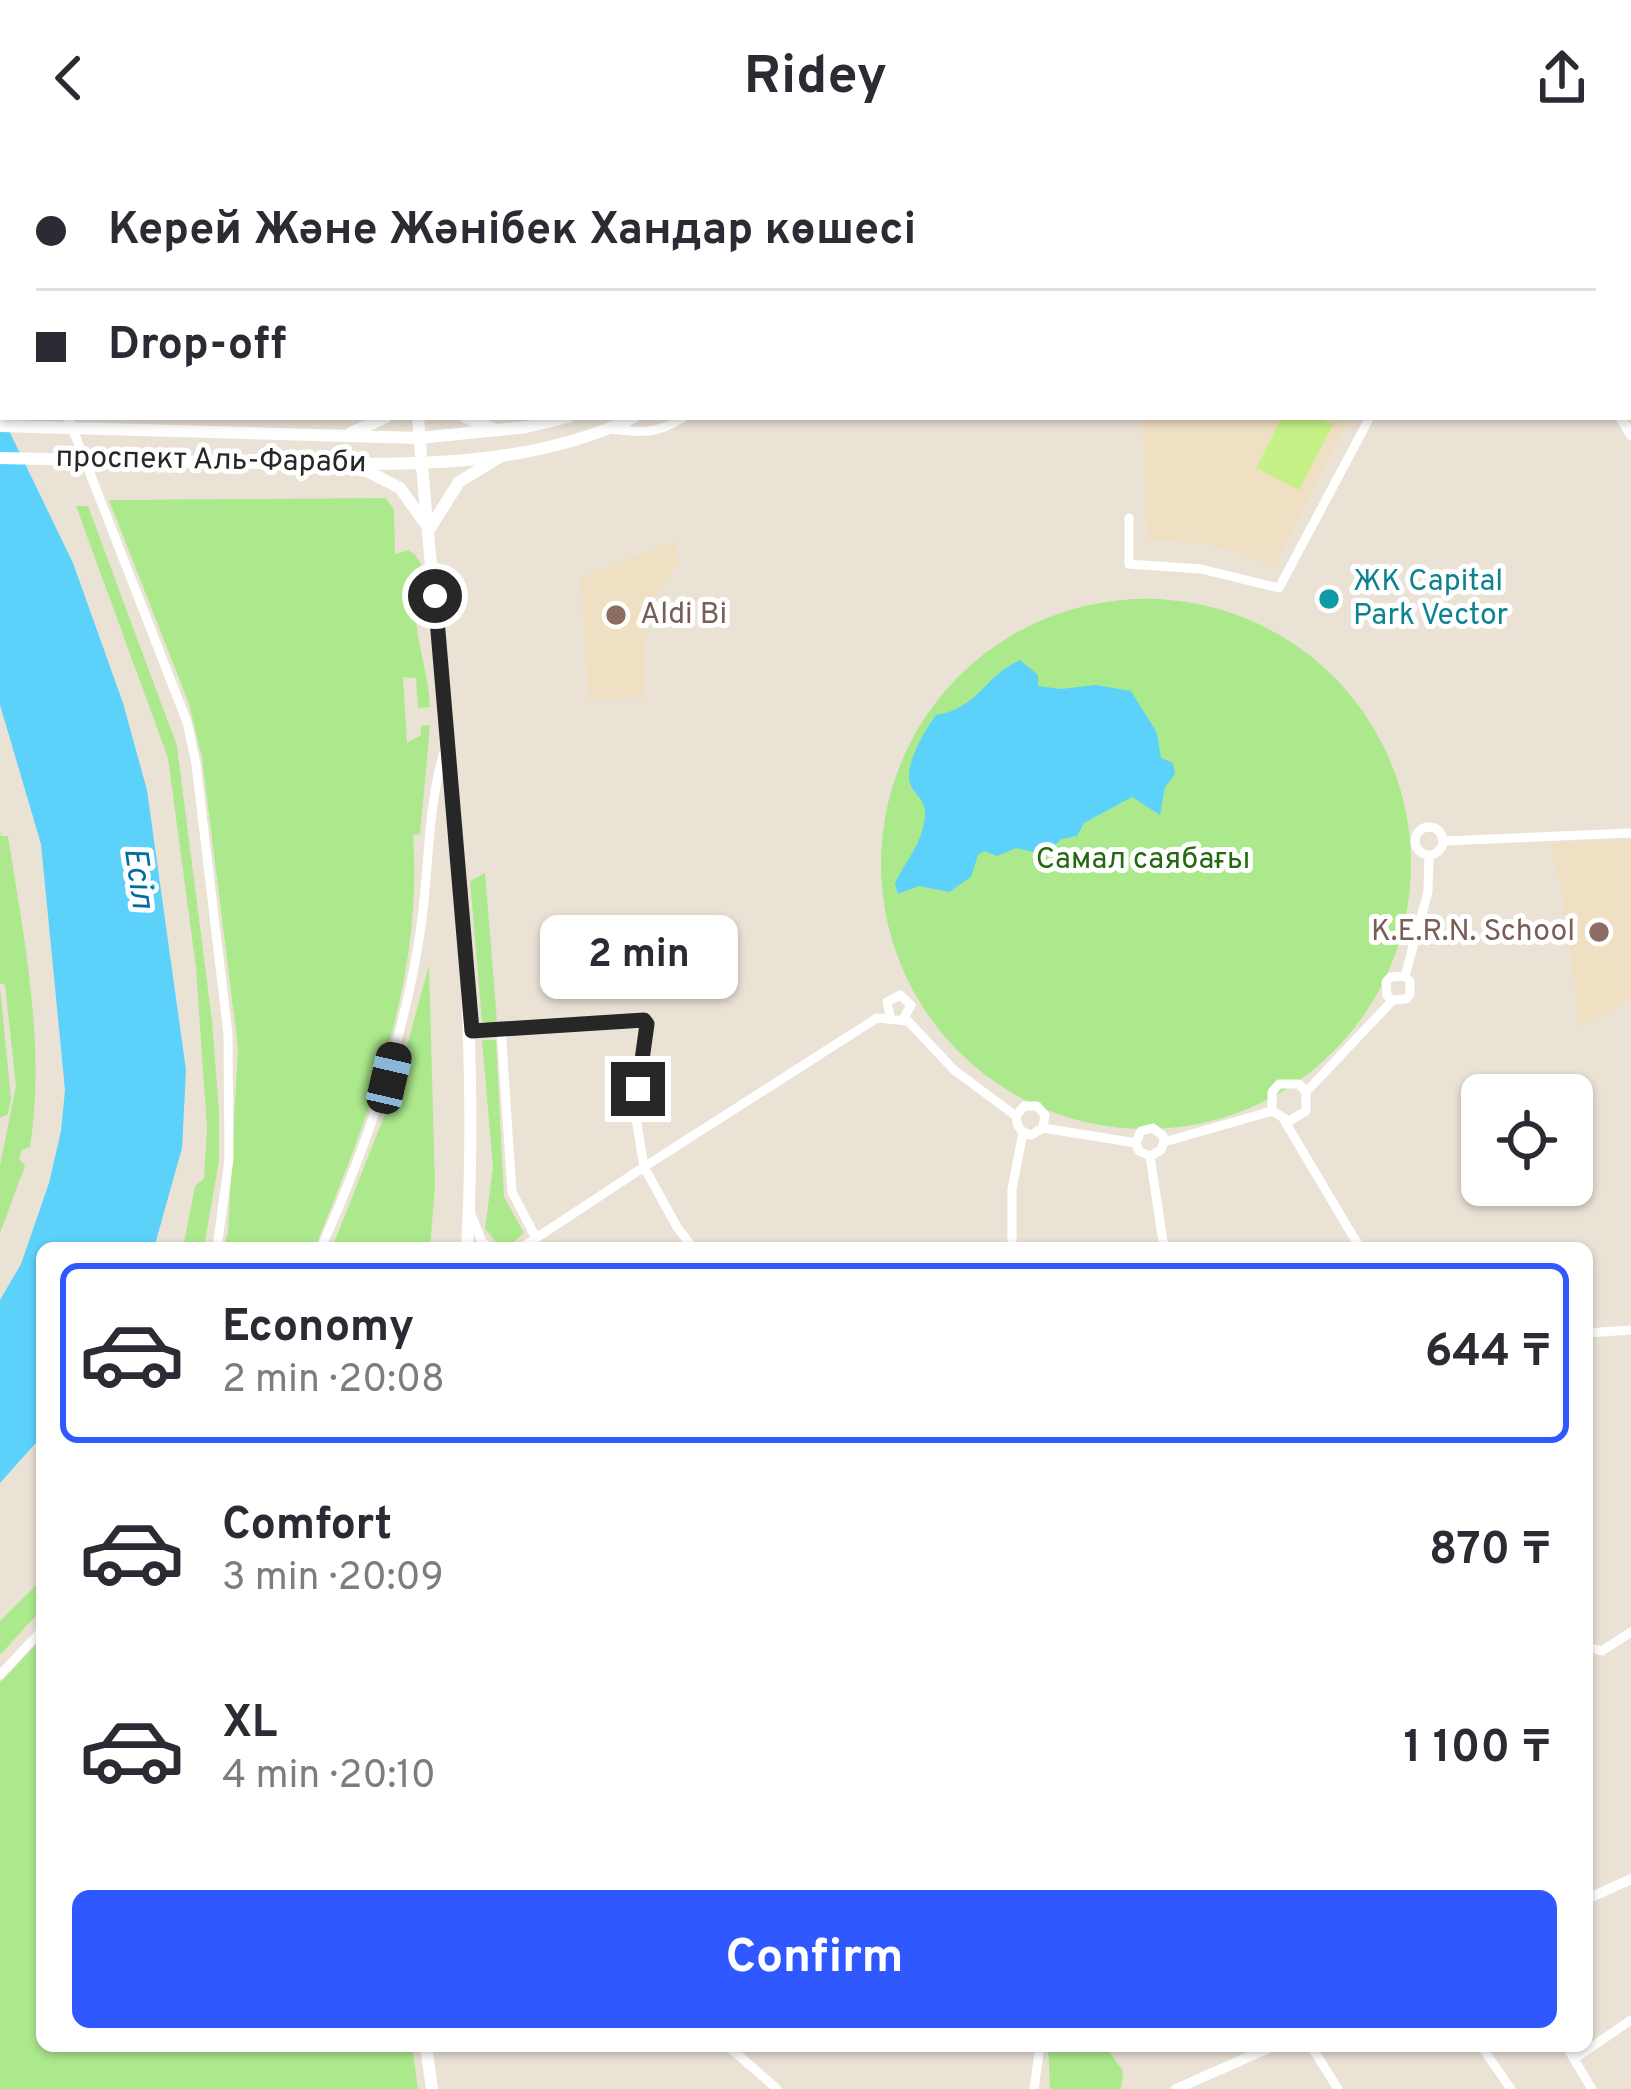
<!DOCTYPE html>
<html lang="en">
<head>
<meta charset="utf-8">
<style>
	body { margin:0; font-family:Overpass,sans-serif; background:#f7f7f7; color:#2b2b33; height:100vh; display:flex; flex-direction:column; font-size:45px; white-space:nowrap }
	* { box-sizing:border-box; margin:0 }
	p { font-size:39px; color:#7c7c81 }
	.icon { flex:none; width:66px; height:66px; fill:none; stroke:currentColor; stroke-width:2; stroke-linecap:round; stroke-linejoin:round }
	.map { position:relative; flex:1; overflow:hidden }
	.panel { position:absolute; left:36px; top:1086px; width:1557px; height:810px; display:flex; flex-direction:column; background:#fff; border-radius:18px; box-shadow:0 3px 9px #0004 }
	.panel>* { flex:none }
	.guide { position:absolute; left:0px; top:0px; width:1632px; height:264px; box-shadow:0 3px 9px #0004; display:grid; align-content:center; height:264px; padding:0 36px; background:#fff }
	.tools { position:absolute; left:1461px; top:918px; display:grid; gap:24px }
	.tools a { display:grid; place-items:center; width:132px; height:132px; border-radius:18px; background:#fff; box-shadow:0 3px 9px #0004; font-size:60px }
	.end { position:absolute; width:54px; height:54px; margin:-27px; border:15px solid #272727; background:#fff; box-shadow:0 0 0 6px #fff }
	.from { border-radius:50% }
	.bubble { position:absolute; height:84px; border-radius:18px; background:#fff; box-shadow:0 3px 9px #0004; font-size:39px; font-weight:700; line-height:84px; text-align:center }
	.car { position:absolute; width:36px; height:72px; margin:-36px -18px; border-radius:15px; box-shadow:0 0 9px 3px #0007; background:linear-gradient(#222 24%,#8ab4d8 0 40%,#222 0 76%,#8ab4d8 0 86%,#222 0) }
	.guide b { display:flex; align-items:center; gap:42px; height:114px; font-size:45px }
	.guide b+b { border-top:3px solid #e1e1e2 }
	.guide i { width:30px; height:30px; background:#2b2b33 }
	ul { padding:21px 0 0; list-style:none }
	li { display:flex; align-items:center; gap:36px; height:180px; margin:0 24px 18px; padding:0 12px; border:6px solid transparent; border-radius:18px }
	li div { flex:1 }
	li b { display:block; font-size:45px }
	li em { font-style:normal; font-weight:700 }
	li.current { border-color:#2f59ff }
	li>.icon { width:108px; height:108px; stroke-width:1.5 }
	.action { display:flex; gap:24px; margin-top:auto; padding:24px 36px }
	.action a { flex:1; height:138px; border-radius:18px; background:#2f59ff; color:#fff; font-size:48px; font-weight:700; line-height:138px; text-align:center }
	header { display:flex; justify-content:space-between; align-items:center; height:156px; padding:0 36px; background:#fff; font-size:54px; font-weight:700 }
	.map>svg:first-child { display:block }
	.education { fill:#f0e0c3 }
	.green { fill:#ace98c }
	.pitch { fill:#c5f186 }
	.water { fill:#5cd2fa }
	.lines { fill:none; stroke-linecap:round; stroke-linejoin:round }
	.minor { stroke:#fff; stroke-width:9 }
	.tertiary { stroke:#fff; stroke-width:10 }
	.secondary { stroke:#fff; stroke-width:12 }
	.route { stroke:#272727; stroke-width:15 }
	.culture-dot { fill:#0f9aa8; stroke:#fff; stroke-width:4.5 }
	.education-dot { fill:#8d6e63; stroke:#fff; stroke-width:4.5 }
	.labels { text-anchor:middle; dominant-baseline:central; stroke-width:10; stroke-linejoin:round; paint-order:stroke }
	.street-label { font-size:30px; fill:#272727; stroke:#fff }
	.culture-label { font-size:30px; fill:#0d838f; stroke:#fff; text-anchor:start }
	.education-label { font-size:30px; fill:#785e54; stroke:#fff; text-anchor:start }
	.park-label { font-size:30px; fill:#256812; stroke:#fff }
	.water-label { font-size:33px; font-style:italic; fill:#006ca1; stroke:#fff }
</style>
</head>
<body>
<header><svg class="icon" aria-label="back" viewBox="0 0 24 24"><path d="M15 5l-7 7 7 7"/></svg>Ridey<svg class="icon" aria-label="share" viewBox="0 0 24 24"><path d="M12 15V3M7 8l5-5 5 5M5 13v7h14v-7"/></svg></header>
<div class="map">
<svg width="1631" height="1933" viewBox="0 0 1631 1933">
	<rect width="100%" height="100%" fill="#ebe2d6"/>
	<path class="education" d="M1142,261H1351L1273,412L1234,395L1197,387L1147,383Z
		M675,385L679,406L654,445L646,473L644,542L589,543L580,421Z
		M1631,684V844L1579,871L1565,751L1550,687Z"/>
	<path class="green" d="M386,342L394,354L395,398L408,394C415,398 422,405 422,416C422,426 416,436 416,445C413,481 429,515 430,551L418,552L416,522L403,521L407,587L421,579V570L430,569L420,678L413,679C424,825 368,960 315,1092H224L228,1076L238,892L202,602L189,548L109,344Z
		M76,350H88L177,590L212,865L219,955V1004L204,1092H183L195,1030L204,1023L207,972L196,812L168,602Z
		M881 708a265 265 0 1 1 530 0a265 265 0 1 1-530 0Z
		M0,675L1,680H8C24,782 46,890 30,991L22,994L19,1003L25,1010L0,1077V1009L16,930L5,829L0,827Z
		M485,717L497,865L490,869L482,865L470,725Z
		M429,809L435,1031L430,1092H332L396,930Z
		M0,832L11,942L8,958L0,962Z
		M496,884L504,1041L524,1077L510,1089L498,1088L485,1073L493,1012L482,884Z
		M42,1423V1453L0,1499V1465Z
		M42,1482V1890H412L418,1933H0V1527Z
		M1048,1890H1105L1123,1915L1121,1933H1050Z"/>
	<path class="pitch" d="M1282,261H1317L1333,269L1299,334L1256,312Z"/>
	<path class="water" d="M0,256L73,407L123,547L147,634L186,914L182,992L154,1092H42V1280L0,1327V1144L21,1108L49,1027L61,975L65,934L41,688L0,549Z
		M1020,504L1038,519V530L1061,533L1096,529L1131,535L1157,577L1161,602L1173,607L1175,618L1165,631L1160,659L1132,641L1084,667L1077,680L1061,683L1046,699L1016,692L997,700L984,695L978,699L971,721L949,736L919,730L898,738L895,727C906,705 926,682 925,655C924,643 916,640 911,630C902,612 925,574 936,559C979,552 983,521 1020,504Z"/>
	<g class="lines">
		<path class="minor" d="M151,0L153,3
			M349,0V3
			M0,155L3,159
			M68,261L187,566L196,608L228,878L229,1003L217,1092
			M611,273C641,277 658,278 684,261
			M1129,362V408L1201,413L1279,432L1370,261
			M1415 685a14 14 0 1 1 28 0a14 14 0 1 1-28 0Z
			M1444,685L1631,677
			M1393,844L1387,840L1386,826L1391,821L1405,820
			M890,860L887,846L900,839L911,849L904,862
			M501,873L512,1036L536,1082
			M472,875L644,864L648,868L636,962L644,1011L877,862L908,865L954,914L1016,960C1017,971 1020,976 1031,979L1043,972L1136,987L1139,995L1150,1000L1161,994L1164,986L1272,955L1289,965L1306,955V936L1393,844L1406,843L1410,838V825L1405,820L1428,736L1429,699
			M1272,955V936L1279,928H1299L1306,936
			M1016,960L1024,950H1037L1045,959L1043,972
			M1284,964L1360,1092
			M1136,987L1141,975L1153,972L1163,980L1164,986
			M1150,1000L1164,1092
			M470,1056L482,1086L490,1092
			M321,1092C366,991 403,888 420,777C430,714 426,648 447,587
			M521,1092L644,1011L677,1071L693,1092
			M1012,1092V1033L1023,977
			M1587,1177L1631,1174
			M1587,1491L1602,1495L1631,1476
			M0,1519L42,1474
			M728,1890L777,1933
			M1311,1890L1338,1933
			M1481,1890L1511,1933
			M1566,1890L1592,1933
			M1574,1903L1631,1864
			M1034,1933L1040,1890"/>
		<path class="tertiary" d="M1456,0L1457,3
			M1620,261L1631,279
			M1587,1743L1631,1723
			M1176,1933L1273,1890"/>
		<path class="secondary" d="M398,0V3
			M1012,3L1017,0
			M1056,3L1061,0
			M418,261C439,538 483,814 467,1092
			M465,261L492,272
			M0,270L419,282L526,271L568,261
			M351,277L386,261
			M0,302C92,304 183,306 275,307C392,308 526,315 634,261
			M355,309L400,332L425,367
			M430,372L459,326L503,299
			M426,1890L432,1933"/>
	</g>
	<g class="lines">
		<path class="route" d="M435,440L472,875L644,864L647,868L638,933"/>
	</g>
	<circle class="culture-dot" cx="1329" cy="443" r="12"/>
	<g class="education-dot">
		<circle cx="616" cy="459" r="12"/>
		<circle cx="1599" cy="776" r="12"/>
	</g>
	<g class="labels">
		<g class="street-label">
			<text transform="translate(211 305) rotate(1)">проспект Аль-Фараби</text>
		</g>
		<g class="culture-label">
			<text x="1353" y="426">ЖК Capital<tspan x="1353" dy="34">Park Vector</tspan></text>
		</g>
		<g class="education-label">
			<text x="640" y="459">Aldi Bi</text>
			<text x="1575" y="776" text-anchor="end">K.E.R.N. School</text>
		</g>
		<g class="park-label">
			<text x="1143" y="704">Самал саябағы</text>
		</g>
		<g class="water-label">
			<text transform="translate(137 722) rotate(82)">Есіл</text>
		</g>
	</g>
</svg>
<div class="tools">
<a><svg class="icon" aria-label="locate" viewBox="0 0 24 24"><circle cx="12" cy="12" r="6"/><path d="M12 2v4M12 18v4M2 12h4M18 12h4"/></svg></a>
</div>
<i class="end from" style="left:435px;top:440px"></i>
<i class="end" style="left:638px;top:933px"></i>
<div class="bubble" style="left:540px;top:759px;width:198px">2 min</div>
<i class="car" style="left:389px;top:922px;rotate:13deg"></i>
<div class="guide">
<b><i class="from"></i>Керей Және Жәнібек Хандар көшесі</b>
<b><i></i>Drop-off</b>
</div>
<section class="panel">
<ul>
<li class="current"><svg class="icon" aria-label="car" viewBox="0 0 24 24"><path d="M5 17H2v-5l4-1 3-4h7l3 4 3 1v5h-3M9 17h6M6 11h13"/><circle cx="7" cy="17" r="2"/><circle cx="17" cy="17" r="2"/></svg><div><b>Economy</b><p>2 min · 20:08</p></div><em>644 ₸</em></li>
<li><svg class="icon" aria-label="car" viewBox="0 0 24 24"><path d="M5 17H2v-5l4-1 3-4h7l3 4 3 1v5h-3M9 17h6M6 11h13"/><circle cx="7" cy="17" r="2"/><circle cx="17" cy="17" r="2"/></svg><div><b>Comfort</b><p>3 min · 20:09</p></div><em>870 ₸</em></li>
<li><svg class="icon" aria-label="car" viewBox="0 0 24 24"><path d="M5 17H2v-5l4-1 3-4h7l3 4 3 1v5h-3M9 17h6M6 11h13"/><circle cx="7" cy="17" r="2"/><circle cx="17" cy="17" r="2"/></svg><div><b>XL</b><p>4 min · 20:10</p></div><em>1 100 ₸</em></li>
</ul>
<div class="action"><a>Confirm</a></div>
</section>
</div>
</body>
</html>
